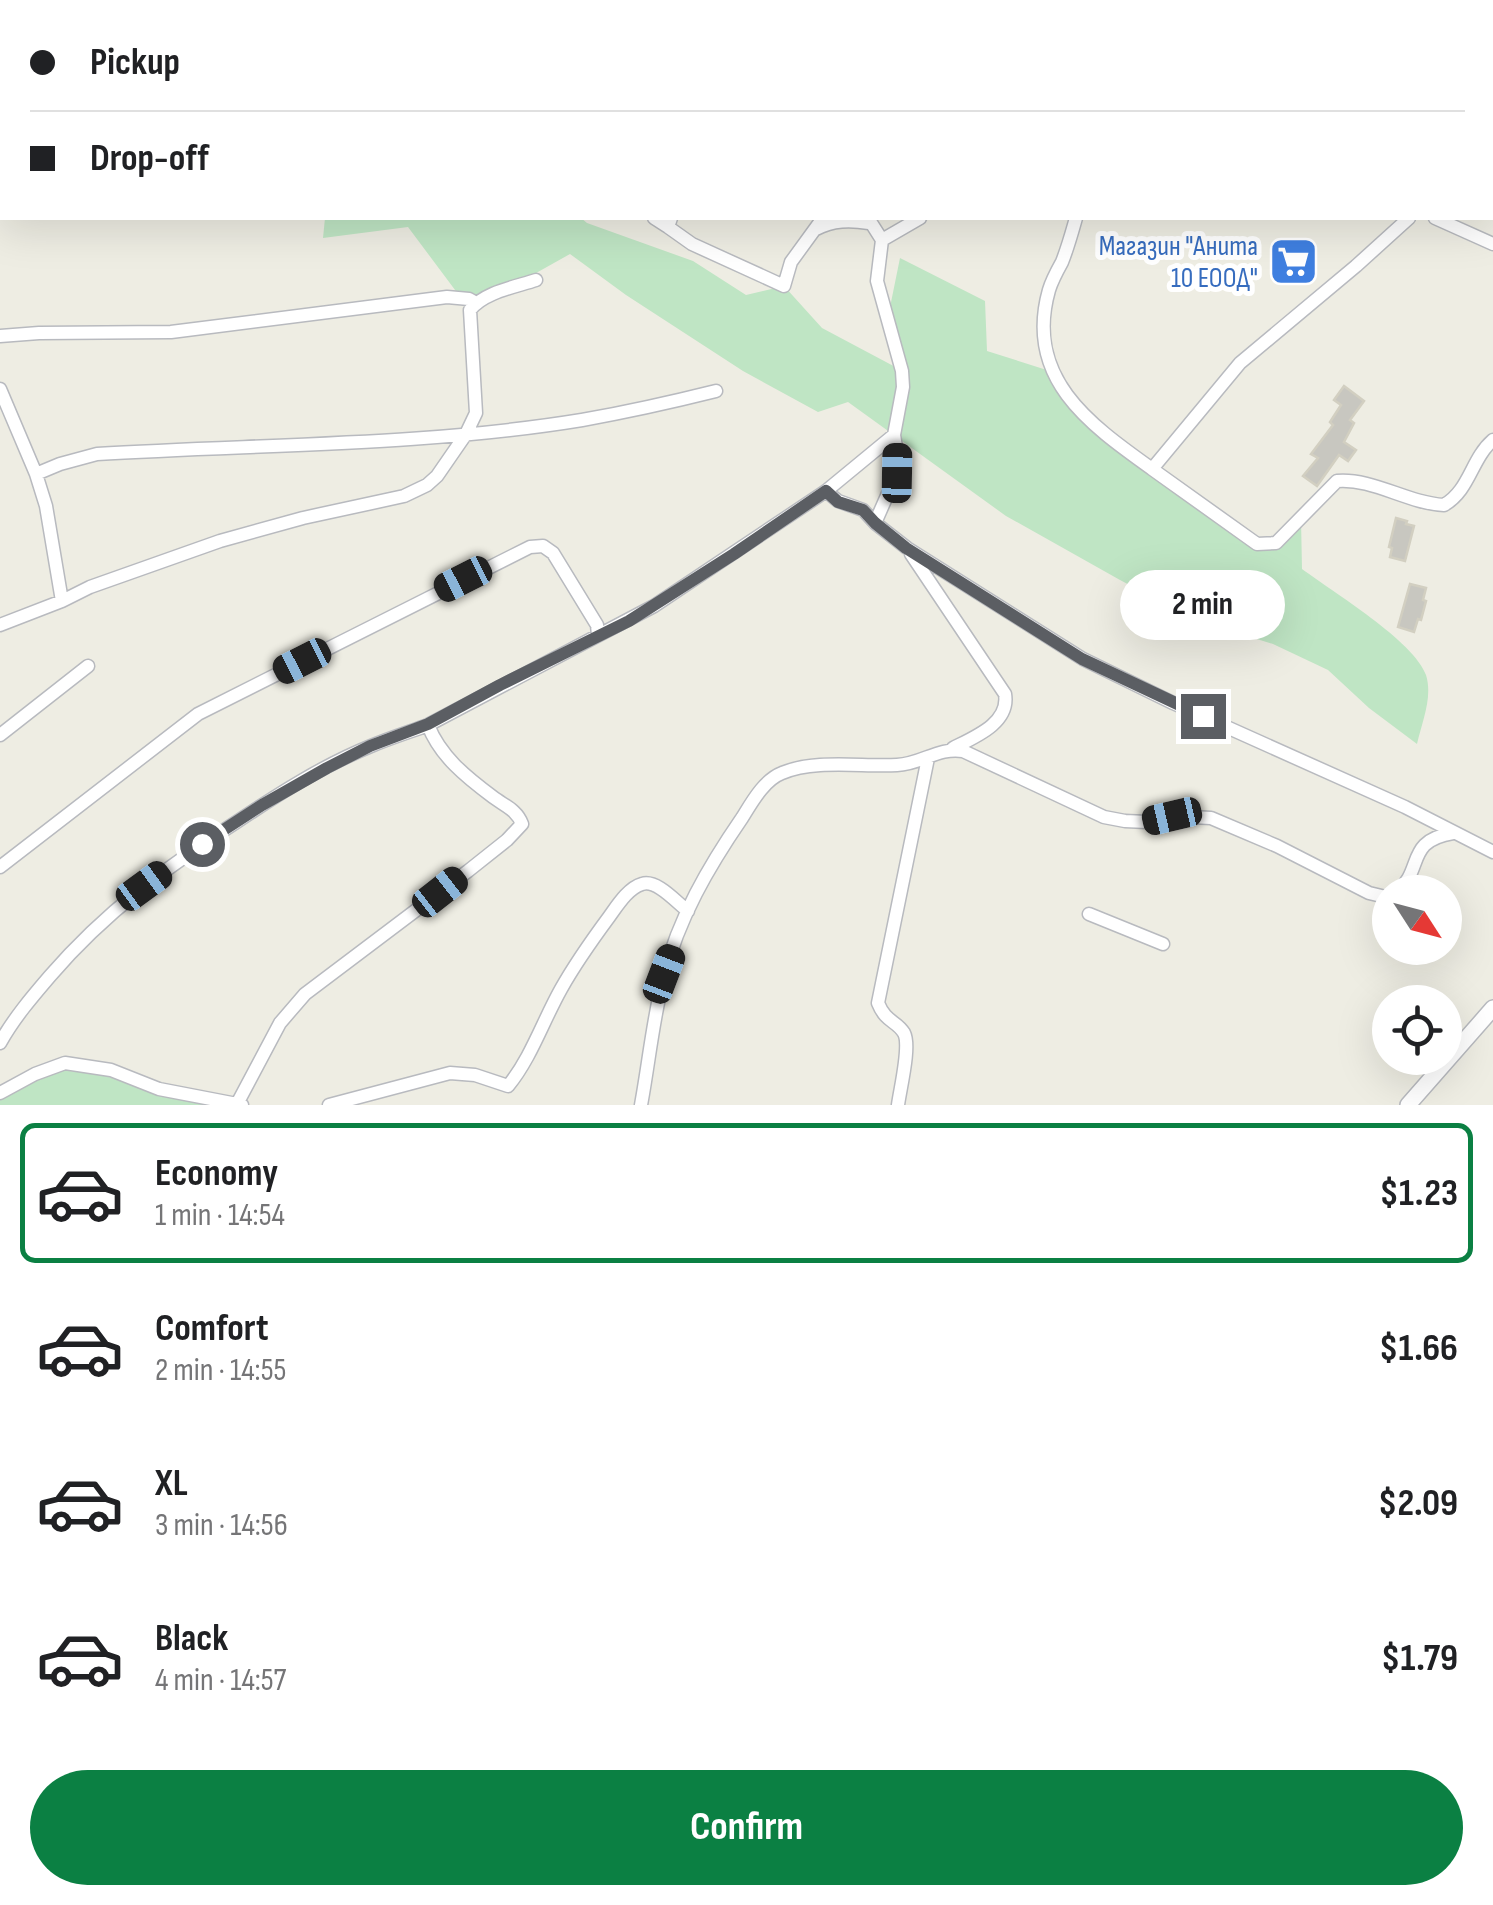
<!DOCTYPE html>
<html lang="en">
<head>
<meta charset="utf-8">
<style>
	body { margin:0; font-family:"Sofia Sans Condensed",sans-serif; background:#f2f2f2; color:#202124; height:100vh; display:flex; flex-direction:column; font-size:38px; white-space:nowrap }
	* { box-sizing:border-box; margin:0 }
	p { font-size:32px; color:#757577 }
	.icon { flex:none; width:55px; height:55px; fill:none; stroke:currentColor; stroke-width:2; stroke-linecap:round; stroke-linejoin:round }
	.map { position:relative; height:1105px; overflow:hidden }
	.side { display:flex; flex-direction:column; background:#fff; flex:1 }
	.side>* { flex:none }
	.hud { position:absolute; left:0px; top:0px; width:1495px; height:220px; box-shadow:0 10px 40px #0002; display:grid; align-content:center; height:220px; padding:0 30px; background:#fff }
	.needle { width:65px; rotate:126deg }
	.buttons { position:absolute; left:1372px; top:875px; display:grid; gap:20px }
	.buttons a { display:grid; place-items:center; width:90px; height:90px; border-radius:50%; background:#fff; box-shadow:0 10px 40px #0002; font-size:50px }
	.end { position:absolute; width:45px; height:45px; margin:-22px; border:12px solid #5b5e63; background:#fff; box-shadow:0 0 0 5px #fff }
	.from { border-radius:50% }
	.bubble { position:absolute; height:70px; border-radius:35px; background:#fff; box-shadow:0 10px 40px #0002; font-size:32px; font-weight:700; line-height:70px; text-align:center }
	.car { position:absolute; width:30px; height:60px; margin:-30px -15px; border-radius:12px; box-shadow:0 0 8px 2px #0007; background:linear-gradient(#222 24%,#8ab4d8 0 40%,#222 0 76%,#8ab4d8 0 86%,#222 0) }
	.hud b { display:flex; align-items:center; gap:35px; height:95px; font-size:38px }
	.hud b+b { border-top:2px solid #e0e0e0 }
	.hud i { width:25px; height:25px; background:#202124 }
	ul { padding:18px 0 0; list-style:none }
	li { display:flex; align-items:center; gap:30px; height:140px; margin:0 20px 15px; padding:0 10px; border:5px solid transparent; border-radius:15px }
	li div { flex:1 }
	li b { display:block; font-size:38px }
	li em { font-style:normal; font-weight:700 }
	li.on { border-color:#0b8043 }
	li>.icon { width:90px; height:90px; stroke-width:1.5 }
	.cta { display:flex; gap:20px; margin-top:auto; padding:20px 30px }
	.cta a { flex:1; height:115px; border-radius:60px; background:#0b8043; color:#fff; font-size:40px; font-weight:700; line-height:115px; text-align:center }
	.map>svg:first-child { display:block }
	.green { fill:#bfe5c4 }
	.building { fill:#c8c7c0; stroke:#d2cfc1; stroke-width:2.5 }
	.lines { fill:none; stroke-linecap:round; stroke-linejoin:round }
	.minor-casing { stroke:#b8babf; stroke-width:15 }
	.tertiary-casing { stroke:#b8babf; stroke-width:18 }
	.minor { stroke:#fff; stroke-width:12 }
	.tertiary { stroke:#fff; stroke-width:15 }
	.route { stroke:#5b5e63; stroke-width:12 }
	.labels { text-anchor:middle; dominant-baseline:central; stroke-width:10; stroke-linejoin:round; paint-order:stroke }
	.shop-label { font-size:28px; fill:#366cbe; stroke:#fff; text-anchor:end }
</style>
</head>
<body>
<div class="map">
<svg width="1493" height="1105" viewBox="0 0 1493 1105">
	<rect width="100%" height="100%" fill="#eeede3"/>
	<path class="green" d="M325,218H581L587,223L693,261L746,295L784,286L822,328L901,370L887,322L900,258L985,301L987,351L1053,372L1081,413L1266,545L1301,519L1302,569C1333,592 1414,641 1426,675C1433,697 1422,722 1417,744L1369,708L1328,670L1273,644L1196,620L1120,580L1006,516L848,402L818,412L743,371L626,295L570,254L470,310L408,227L323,238Z
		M58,1070L101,1074L161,1096L215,1105H0V1099L8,1093Z"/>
	<path class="building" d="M1344,386L1364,401L1350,420L1354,423L1344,442L1356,450L1348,461L1339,455L1317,486L1303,476L1318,458L1311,454L1333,425L1330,422L1341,405L1334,400Z
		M1396,518L1407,521L1406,524L1414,526L1405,561L1390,557L1392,548L1389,547Z
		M1410,584L1426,588L1423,600L1426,601L1421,620L1418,619L1414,632L1398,627Z"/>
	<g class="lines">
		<defs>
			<path id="minor" d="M271,0L279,2
				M831,0L834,2
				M1338,0L1339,2
				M412,2L414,0
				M619,2L622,0
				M791,2L793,0
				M977,2L979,0
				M1492,87L1493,88
				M1492,120L1493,119
				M0,175L2,176
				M0,188H2
				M654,218L668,227
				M671,218L668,227L692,244L784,286L791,262L823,218
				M868,218L882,240L877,281L902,371L903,387L894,435L897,453V473L875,523
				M1076,218C1072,232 1068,247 1062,262C1057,271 1052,280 1049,290C1024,378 1089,424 1152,469L1240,363L1356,266L1409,218
				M1435,218L1493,244
				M816,229C833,220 850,220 869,223
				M882,240L920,218
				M0,336L39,333L171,332L447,297L469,299L476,303
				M0,389L36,474L46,506L62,601
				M1152,469L1257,544L1276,543L1337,481C1373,478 1407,503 1444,505C1470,490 1471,459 1493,440
				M36,474L60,464L97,454C258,444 423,446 582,420C627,412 672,402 716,391
				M826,491L838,501L863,510L875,523L907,548L1083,659L1173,703L1405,807L1493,852
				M911,554L1005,694C1010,723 975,737 953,748
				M0,625L62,601L90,587L220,541L303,518L404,496L427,485L437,476L466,434L476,413L470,310C484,292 515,287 536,280
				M0,735L88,666
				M0,867L198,714L530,547L543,546L553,553L597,625L598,635
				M1397,892C1424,869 1405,841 1453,833
				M1089,914L1163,944
				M0,1043C14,1018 32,997 50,976C106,911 167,867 238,821C280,793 324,765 371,746C390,738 409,732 428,725
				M0,1093L35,1074L65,1063L111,1070L159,1089L242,1105
				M237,1104L280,1023L305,994L468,871L507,840L522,824C517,810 505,806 493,797C466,777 440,756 428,725L654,606L826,491L894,435
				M329,1105L450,1073L475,1075L508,1086C531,1058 543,1021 561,989C575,964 592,940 609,917C617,906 628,888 642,884C657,879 677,903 688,911
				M641,1105C649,1062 653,1018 664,976C678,919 709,866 742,818C752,802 764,780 782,773C815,759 862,767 897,765C922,764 938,747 963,751L1104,817L1125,821L1147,822L1172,816L1211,818L1277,846L1369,893L1390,898
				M898,1105C900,1089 911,1046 904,1033C896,1020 886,1023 878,1003L928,758"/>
			<path id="tertiary" d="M1408,1105L1493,1008"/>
		</defs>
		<use href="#minor" class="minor-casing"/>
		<use href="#tertiary" class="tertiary-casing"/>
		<use href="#minor" class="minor"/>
		<use href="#tertiary" class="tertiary"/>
	</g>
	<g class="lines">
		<path class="route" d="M202,844L262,805L327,768L370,746L428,724L500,685L629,621L734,554L826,491L838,502L863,510L875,523L906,548L1082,659L1203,716"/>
	</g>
	<defs>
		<symbol id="supermarket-square" viewBox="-11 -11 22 22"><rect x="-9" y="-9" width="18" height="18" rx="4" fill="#3f7fe0" stroke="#fff"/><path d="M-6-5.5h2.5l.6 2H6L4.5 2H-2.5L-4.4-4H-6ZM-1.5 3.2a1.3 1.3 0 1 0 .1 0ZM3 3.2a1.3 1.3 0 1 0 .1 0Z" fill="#fff"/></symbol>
	</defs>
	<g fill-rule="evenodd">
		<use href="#supermarket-square" x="1266" y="234" width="55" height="55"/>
	</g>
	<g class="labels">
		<g class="shop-label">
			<text x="1258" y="246">Магазин "Анита<tspan x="1258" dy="32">10 ЕООД"</tspan></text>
		</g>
	</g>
</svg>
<div class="buttons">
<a><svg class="needle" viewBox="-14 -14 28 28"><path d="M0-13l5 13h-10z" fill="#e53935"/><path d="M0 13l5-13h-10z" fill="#757577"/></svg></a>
<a><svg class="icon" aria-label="locate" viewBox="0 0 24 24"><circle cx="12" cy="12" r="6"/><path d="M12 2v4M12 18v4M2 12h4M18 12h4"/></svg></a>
</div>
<i class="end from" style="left:202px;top:844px"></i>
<i class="end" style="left:1203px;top:716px"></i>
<div class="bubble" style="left:1120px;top:570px;width:165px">2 min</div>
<i class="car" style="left:897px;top:473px;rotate:1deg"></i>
<i class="car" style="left:463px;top:579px;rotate:243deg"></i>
<i class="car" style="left:302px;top:661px;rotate:243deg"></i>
<i class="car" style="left:1172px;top:816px;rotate:257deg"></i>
<i class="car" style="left:144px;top:886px;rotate:54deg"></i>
<i class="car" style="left:440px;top:892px;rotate:52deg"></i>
<i class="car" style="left:664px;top:974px;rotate:21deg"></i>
<div class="hud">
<b><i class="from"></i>Pickup</b>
<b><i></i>Drop-off</b>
</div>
</div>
<section class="side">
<ul>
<li class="on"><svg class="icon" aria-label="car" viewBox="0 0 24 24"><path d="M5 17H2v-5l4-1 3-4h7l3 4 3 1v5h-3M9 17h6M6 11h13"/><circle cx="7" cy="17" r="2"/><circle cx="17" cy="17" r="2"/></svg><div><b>Economy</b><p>1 min · 14:54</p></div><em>$1.23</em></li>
<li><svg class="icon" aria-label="car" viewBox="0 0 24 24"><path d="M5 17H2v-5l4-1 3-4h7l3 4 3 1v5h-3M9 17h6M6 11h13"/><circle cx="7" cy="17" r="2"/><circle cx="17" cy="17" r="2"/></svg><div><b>Comfort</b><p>2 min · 14:55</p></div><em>$1.66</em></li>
<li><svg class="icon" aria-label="car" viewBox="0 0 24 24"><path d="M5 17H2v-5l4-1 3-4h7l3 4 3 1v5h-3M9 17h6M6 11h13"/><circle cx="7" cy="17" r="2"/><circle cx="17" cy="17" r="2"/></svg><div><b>XL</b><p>3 min · 14:56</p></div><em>$2.09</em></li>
<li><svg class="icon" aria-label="car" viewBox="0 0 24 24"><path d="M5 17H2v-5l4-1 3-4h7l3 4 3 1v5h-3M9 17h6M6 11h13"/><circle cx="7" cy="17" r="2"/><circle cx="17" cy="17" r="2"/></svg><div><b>Black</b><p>4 min · 14:57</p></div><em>$1.79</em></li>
</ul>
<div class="cta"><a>Confirm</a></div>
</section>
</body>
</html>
